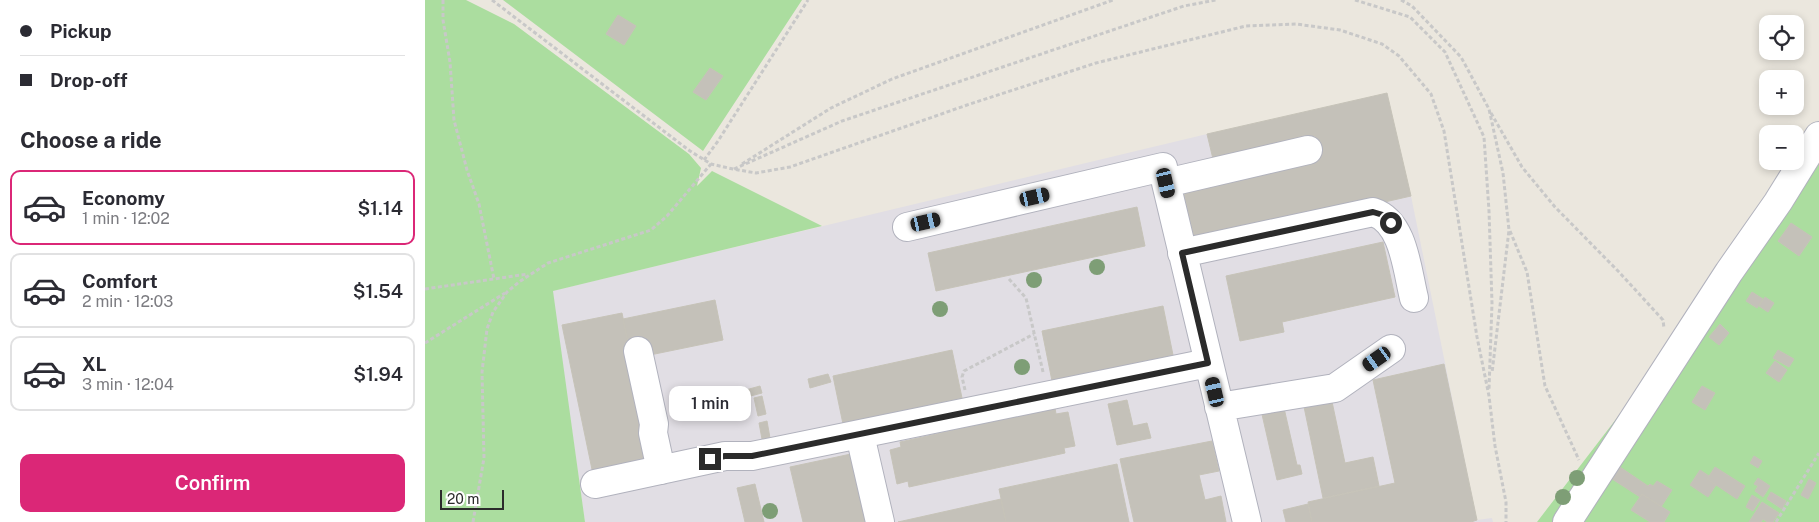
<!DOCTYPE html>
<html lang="en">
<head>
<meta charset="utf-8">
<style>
	body { margin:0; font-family:"Public Sans",sans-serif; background:#f2f2f3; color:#2b2b33; height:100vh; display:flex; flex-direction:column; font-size:19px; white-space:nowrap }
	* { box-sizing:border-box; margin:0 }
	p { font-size:16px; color:#7c7c81 }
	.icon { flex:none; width:28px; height:28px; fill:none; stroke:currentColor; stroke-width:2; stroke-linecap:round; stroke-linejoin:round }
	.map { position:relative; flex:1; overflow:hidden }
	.details { display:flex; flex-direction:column; background:#fff; width:425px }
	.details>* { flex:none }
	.top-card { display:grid; align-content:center; height:110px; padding:0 20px; background:#fff }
	.tools { position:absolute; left:1334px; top:15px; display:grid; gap:10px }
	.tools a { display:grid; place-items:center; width:45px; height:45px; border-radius:10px; background:#fff; box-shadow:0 2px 8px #0003; font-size:25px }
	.scale { position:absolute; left:15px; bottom:12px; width:64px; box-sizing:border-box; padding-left:5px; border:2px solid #2b2b2b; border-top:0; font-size:14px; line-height:18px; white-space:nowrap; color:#2b2b2b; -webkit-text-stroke:4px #fff; paint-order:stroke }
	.end { position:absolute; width:22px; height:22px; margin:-11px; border:6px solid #2b2b2b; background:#fff; box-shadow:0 0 0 2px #fff }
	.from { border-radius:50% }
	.bubble { position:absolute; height:35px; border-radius:10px; background:#fff; box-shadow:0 2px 8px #0003; font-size:16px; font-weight:600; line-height:35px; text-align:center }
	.car { position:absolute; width:15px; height:30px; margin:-15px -8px; border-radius:6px; box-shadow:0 0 4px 1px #0007; background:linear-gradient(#222 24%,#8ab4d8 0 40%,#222 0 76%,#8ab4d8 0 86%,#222 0) }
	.top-card b { display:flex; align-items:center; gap:18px; height:48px; font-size:19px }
	.top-card b+b { border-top:1px solid #e1e1e2 }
	.top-card i { width:12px; height:12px; background:#2b2b33 }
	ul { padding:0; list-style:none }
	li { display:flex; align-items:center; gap:15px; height:75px; margin:0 10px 8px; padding:0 10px; border:2px solid #e1e1e2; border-radius:10px }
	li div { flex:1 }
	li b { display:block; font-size:19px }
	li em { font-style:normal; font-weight:600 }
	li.selected { border-color:#db2777 }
	li>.icon { width:45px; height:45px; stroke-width:1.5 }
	h2 { padding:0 20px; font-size:22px; line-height:60px }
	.primary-button { display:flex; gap:10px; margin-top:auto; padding:10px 20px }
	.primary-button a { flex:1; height:58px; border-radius:10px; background:#db2777; color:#fff; font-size:20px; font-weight:600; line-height:58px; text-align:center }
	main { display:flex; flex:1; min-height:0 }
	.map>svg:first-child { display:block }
	.industrial { fill:#e1dee4 }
	.green { fill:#abdd9f }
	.building { fill:#c4c1b9; stroke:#c6c3b8 }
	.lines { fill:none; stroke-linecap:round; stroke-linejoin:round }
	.minor-casing { stroke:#b1b2bd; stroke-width:30 }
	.path { stroke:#c8c8c8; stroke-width:3; stroke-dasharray:4 2.5; stroke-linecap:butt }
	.minor { stroke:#fff; stroke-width:28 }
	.tree { fill:#7e9e76 }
	.route { stroke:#2b2b2b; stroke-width:6 }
</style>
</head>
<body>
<main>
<section class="details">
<div class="top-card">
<b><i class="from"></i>Pickup</b>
<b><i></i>Drop-off</b>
</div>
<h2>Choose a ride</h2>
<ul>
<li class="selected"><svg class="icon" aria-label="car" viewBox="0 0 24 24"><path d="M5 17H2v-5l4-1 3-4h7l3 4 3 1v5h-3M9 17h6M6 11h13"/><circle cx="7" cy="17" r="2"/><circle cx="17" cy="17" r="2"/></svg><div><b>Economy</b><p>1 min · 12:02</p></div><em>$1.14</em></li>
<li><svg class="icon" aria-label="car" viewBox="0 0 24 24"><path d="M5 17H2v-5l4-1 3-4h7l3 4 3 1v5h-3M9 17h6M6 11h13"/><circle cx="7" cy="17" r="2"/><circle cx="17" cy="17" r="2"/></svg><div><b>Comfort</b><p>2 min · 12:03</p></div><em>$1.54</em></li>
<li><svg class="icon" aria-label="car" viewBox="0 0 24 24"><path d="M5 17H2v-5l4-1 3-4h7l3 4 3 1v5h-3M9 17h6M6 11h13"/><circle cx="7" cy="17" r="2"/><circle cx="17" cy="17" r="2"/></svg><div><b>XL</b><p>3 min · 12:04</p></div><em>$1.94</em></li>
</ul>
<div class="primary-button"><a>Confirm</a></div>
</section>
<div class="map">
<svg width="1394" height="522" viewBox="0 0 1394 522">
	<rect width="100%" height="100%" fill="#ebe7de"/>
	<path class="industrial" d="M962,93L986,196L1052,520L1067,518L1068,522H160L127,291L782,134Z"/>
	<path class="green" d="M0,0H41L89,24L264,154L276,168L272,186L287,171L397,226L128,291L160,522H0Z
		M78,0H377L278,151Z
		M1394,136V522H1112L1304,272Z"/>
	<path class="building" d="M193,15L211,26L199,45L181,34Z
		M285,68L298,76L281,100L268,92Z
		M962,93L986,196L771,245L758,189L895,157L890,136L788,159L782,134Z
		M712,207L720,246L511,291L503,253Z
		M1366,223L1387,237L1374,256L1353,241Z
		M958,242L970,297L857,322L859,332L815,341L801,276Z
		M1327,292L1338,299L1332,308L1321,301Z
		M1340,297L1349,303L1343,312L1334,306Z
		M290,300L298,340L220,356L204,348L198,319Z
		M738,306L748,355L627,381L617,331Z
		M197,313L221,431L225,467L169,479L137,325Z
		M1295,324L1304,333L1294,345L1284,337Z
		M527,350L537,398L519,402L520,405L418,424L408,376Z
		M1353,350L1369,359L1364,367L1348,358Z
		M1350,361L1362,370L1354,382L1341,373Z
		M1019,364L1052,520L1046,522H887L883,502L970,483L948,380Z
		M403,374L406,382L385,388L383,379Z
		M335,386L337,393L318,398L317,391Z
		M1277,386L1290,393L1280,410L1267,402Z
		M337,396L341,414L333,416L329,398Z
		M906,397L920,463L948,457L954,486L898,498L878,402Z
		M702,400L708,426L722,423L726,438L692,445L683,404Z
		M630,408L631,414L643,412L650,446L639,448L640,453L484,487L483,481L472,484L465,450L476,447L475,442Z
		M859,408L872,465H875L877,474L852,480L836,410Z
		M342,421L345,438L337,439L334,423Z
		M787,441L794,471L774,475L780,500L796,496L801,522H709L695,459Z
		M426,454L441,522H378L365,467Z
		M1329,456L1337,461L1333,468L1325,463Z
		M692,464L704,522H581L574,489Z
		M1192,465L1223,486L1225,484L1228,486L1232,481L1247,490L1236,507L1217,494L1215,497L1184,477Z
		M1290,467L1320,486L1312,499L1282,479Z
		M1275,470L1284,476L1282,479L1291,485L1283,497L1265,485Z
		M1333,478L1345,486L1338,497L1330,491L1333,486L1329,484Z
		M1384,479L1391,483L1383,499L1376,495Z
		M330,484L339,522H320L312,488Z
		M1346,492L1361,501L1357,509L1342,499Z
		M1217,494L1245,512L1239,522H1225L1206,510Z
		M1327,495L1335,500L1328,511L1321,507Z
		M576,499L581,522H473Z
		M1337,502L1354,513L1348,522H1342L1338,519L1336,522H1324Z
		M883,504L887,522H861L858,510Z"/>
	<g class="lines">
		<defs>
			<path id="minor" d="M482,227L738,167L741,183
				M757,253L948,212C979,222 982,270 989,298
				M213,351L229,424L228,433L236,470
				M794,407L910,388L966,349
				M435,435L455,522
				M170,484L300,456H327C479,426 631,393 783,363
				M822,522L741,183L883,150
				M1142,522L1304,272L1353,202L1394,136"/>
		</defs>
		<use href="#minor" class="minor-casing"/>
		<path class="path" d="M18,0V20L25,62L29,120L42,170L54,204L69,279
			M67,0L265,151L286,164L308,169L331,173L365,167L542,105L671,63L821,26L871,24L915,30L957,44L974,56L1006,94L1019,131L1052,337L1064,396L1070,446L1081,502V522
			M930,0L985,17L1020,52L1059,137L1064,211L1067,303L1064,389
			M976,0L987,6L1036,57L1064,109L1078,173L1084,230L1067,373
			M1066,113L1097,167L1130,207L1194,272L1238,320L1239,328
			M279,160L293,141L383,0
			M317,164L406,108L467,79L688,0
			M309,169L417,121L759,6L791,0
			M1085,231L1102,272L1120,386L1154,460
			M584,279L601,298L618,372
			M0,289L103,274
			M0,343L80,293
			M540,390L537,377L539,371L609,334
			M48,522L59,458L57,372L62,329L68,312L82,292L94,282L123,263L226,230L242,216L286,164
			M1351,522L1394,453"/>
		<use href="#minor" class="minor"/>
	</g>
	<g class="tree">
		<circle cx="672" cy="267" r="8"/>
		<circle cx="609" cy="280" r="8"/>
		<circle cx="515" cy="309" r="8"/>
		<circle cx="597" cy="367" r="8"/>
		<circle cx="1152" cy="478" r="8"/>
		<circle cx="1138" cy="497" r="8"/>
		<circle cx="345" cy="511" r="8"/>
	</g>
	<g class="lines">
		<path class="route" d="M285,459L300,456H327C479,426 631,393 783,363L757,253L948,212L958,215L966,223"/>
	</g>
</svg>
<div class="tools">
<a><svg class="icon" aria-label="locate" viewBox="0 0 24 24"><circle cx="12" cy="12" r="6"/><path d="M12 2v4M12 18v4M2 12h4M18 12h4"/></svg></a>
<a>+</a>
<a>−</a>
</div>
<div class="scale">20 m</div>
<i class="end from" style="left:966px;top:223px"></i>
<i class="end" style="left:285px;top:459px"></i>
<div class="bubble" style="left:244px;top:386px;width:82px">1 min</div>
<i class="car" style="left:741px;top:183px;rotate:167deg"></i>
<i class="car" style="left:610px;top:197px;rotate:77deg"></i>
<i class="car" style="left:501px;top:222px;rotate:77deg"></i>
<i class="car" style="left:952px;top:359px;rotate:235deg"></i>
<i class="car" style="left:790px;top:392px;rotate:347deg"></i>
</div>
</main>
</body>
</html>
